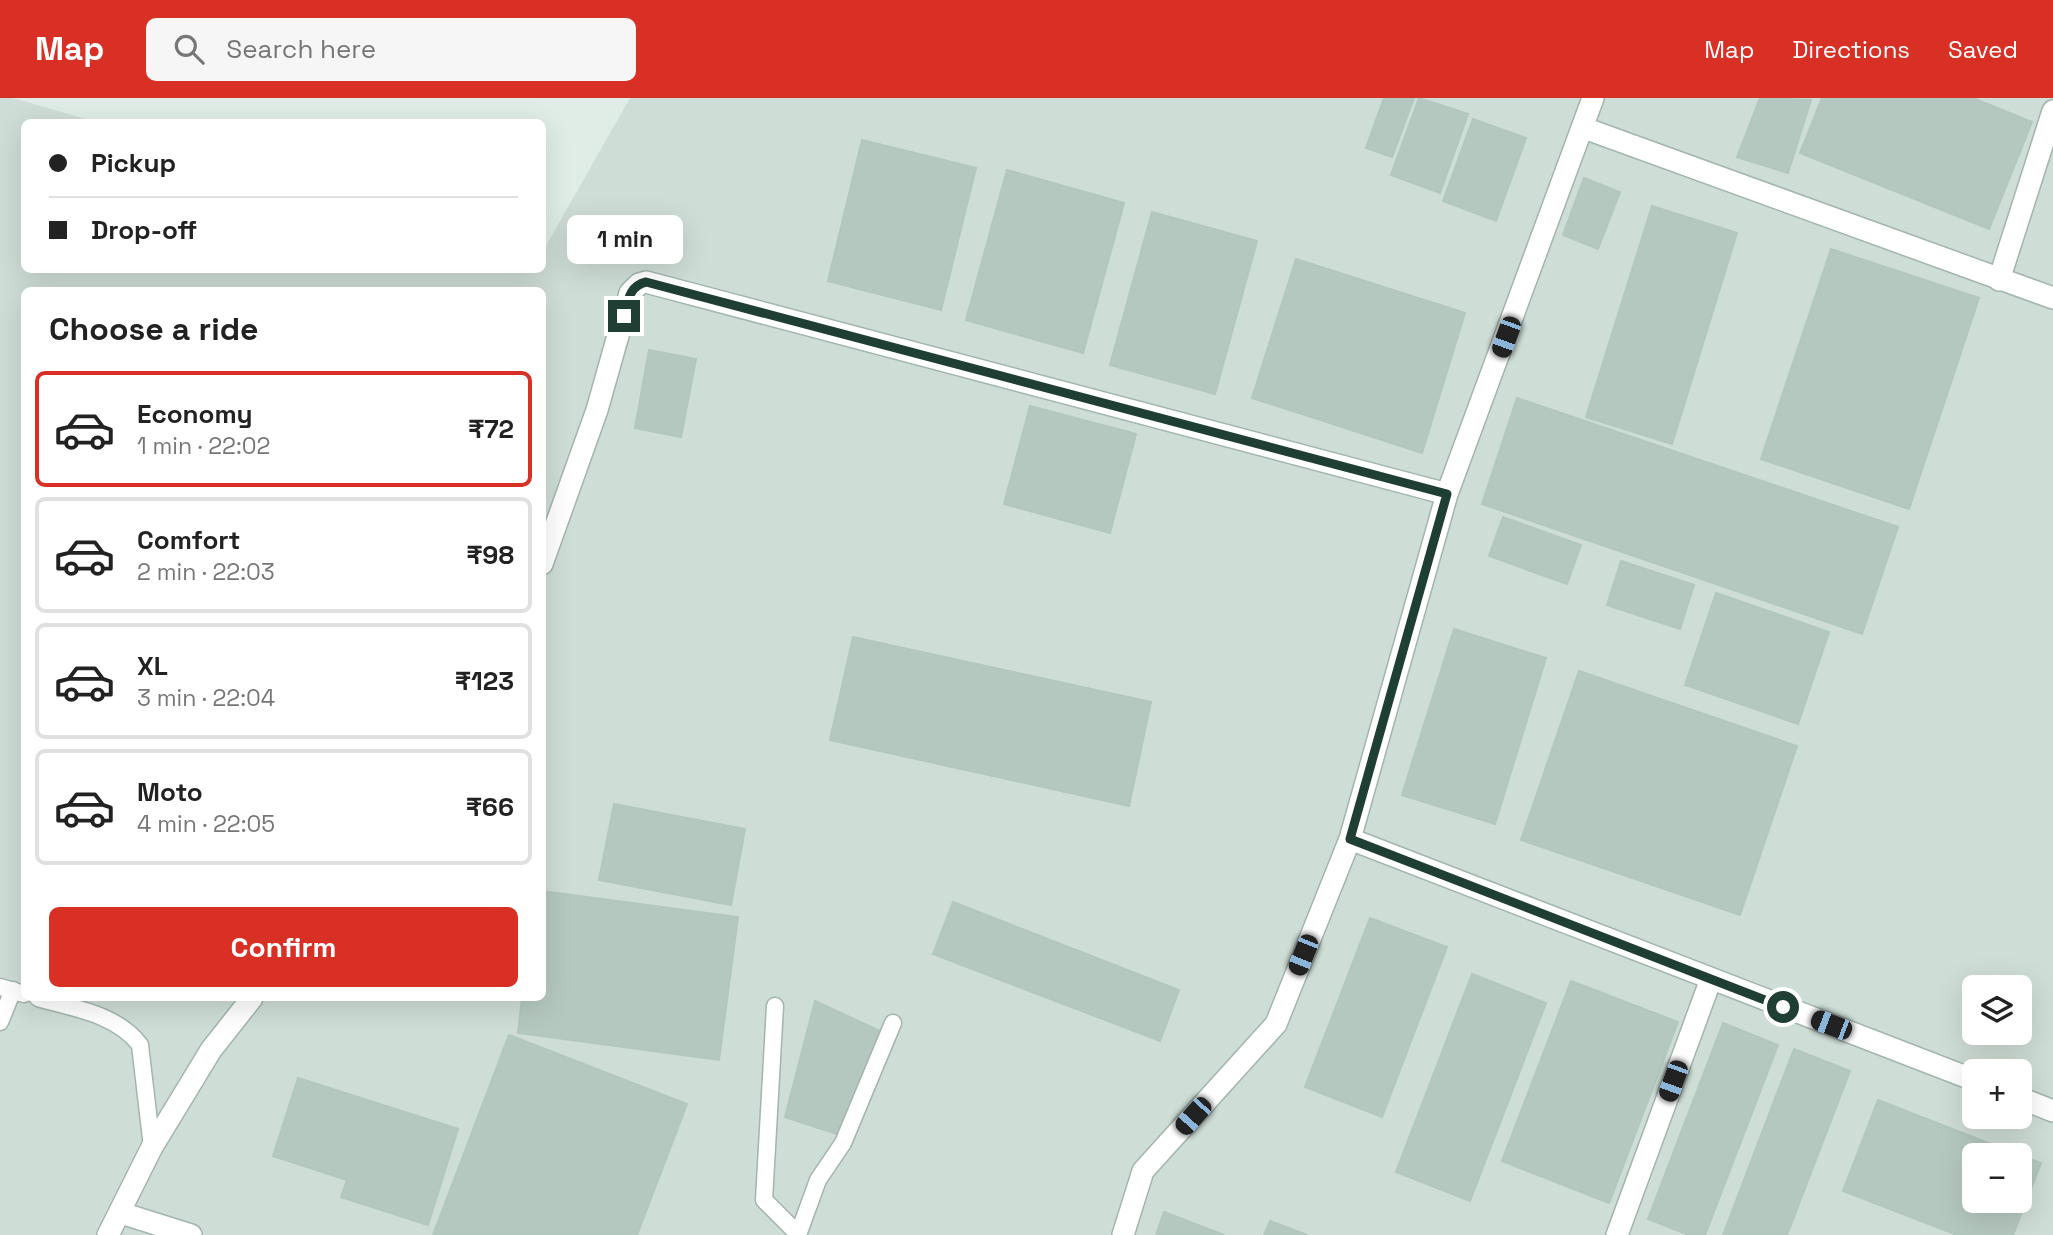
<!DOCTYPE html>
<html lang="en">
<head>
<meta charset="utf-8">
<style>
	body { margin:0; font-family:"Space Grotesk",sans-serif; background:#f6f6f6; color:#222; height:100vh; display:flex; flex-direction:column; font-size:26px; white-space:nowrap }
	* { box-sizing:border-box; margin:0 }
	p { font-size:23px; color:#767676 }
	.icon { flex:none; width:38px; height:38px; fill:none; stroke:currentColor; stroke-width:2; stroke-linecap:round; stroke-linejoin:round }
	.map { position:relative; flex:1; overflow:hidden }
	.panel { position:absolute; left:21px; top:189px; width:525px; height:714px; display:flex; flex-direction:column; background:#fff; border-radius:10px; box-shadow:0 7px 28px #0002 }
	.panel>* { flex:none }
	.banner { position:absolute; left:21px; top:21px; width:525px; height:154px; border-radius:10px; box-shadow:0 7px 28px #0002; display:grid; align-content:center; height:154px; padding:0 28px; background:#fff }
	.tools { position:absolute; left:1962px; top:877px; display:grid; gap:14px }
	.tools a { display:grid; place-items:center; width:70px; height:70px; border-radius:10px; background:#fff; box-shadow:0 7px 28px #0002; font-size:35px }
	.end { position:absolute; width:32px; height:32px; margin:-16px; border:9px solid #1f3f35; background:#fff; box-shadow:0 0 0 4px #fff }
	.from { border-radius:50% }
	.bubble { position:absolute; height:49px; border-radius:10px; background:#fff; box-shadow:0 7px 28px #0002; font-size:23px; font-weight:700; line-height:49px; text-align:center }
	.car { position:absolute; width:21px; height:42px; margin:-21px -10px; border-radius:9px; box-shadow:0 0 5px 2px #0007; background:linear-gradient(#222 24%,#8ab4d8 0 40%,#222 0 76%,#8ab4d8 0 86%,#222 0) }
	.banner b { display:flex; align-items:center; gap:24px; height:66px; font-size:26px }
	.banner b+b { border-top:2px solid #e0e0e0 }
	.banner i { width:18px; height:18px; background:#222 }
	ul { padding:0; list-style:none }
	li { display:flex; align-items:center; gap:21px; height:116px; margin:0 14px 10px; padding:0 14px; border:4px solid #e0e0e0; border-radius:10px }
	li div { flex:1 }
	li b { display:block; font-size:26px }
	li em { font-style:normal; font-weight:700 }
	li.current { border-color:#d93025 }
	li>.icon { width:63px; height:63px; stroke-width:1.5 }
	h2 { padding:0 28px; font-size:32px; line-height:84px }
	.primary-button { display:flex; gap:14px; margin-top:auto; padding:14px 28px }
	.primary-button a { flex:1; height:80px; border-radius:10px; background:#d93025; color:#fff; font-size:28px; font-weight:700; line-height:80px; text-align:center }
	header { display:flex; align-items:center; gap:42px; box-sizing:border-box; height:98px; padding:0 35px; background:#d93025; color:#fff }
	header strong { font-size:33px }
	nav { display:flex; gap:38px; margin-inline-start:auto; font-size:24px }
	.search { width:490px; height:63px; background:#f6f6f6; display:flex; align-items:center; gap:18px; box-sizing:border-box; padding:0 24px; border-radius:10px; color:#767676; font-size:26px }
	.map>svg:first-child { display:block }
	.built { fill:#ceddd5; fill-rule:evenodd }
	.building { fill:#b5c8bf; stroke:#b2c7bd; stroke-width:2 }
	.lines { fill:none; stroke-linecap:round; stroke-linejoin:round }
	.lane-casing { stroke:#a2b5ae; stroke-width:19 }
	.street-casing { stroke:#a2b5ae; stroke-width:24 }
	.lane { stroke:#fff; stroke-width:16 }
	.street { stroke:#fff; stroke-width:21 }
	.route { stroke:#1f3f35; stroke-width:9 }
</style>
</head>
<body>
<header>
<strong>Map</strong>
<div class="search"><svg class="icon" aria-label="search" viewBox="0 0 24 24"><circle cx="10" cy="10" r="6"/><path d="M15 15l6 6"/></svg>Search here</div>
<nav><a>Map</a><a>Directions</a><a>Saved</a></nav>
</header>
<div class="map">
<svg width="2053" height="1137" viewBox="0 0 2053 1137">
	<rect width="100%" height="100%" fill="#e0ede7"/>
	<path class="built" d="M0,0H13L96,24H24V172H542L543,153L630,0H2053V1137H0ZM24,192H542V900H24ZM1974,889H2020V934H1974ZM1974,973H2020V1018H1974ZM1974,1057H2020V1102H1974Z"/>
	<path class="building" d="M1384,0H1414L1392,59L1366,50Z
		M1419,0L1468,16L1440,95L1391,77Z
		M1760,0L1811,2L1788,75L1737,59Z
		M1822,0H1973L2032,24L1989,131L1800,55Z
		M1473,21L1526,40L1496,123L1443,103Z
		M862,42L976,70L941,212L828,183Z
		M1007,72L1124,105L1083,255L966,222Z
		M1584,80L1620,94L1598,151L1563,137Z
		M1652,108L1737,135L1672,346L1586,319Z
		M1152,114L1257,143L1215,296L1110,267Z
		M1831,151L1979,200L1909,411L1761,361Z
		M1296,161L1465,215L1422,355L1252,300Z
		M649,252L696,261L681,339L635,330Z
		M1517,300L1898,429L1862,536L1482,406Z
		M1030,308L1136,336L1110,435L1004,406Z
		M1503,419L1581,447L1567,486L1489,458Z
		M1621,463L1694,487L1680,531L1607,507Z
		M1716,495L1829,534L1798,626L1685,587Z
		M1454,531L1546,560L1495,726L1402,697Z
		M853,539L1151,604L1129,708L830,642Z
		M1579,573L1797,648L1740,817L1521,742Z
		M614,706L745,731L731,807L599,782Z
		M542,793L738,819L719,962L518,935L522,900H542Z
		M953,804L1179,892L1160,943L933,856Z
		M1370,820L1447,849L1382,1019L1305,989Z
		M1472,876L1546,905L1470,1103L1396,1074Z
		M1571,883L1678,924L1609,1105L1502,1063Z
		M815,903L880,933L840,1037L785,1019Z
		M1723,925L1778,947L1705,1137H1689L1648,1121Z
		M509,937L687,1006L637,1137H433Z
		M1794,951L1850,973L1787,1137H1723Z
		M298,980L458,1031L428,1127L341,1099L347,1082L273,1058Z
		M1878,1002L2019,1057H1974V1102H2020V1057L2041,1065L2013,1137H1957L1843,1093Z
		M1164,1114L1224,1137H1156Z
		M1270,1123L1307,1137H1264Z"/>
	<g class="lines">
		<defs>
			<path id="lane" d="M0,889L24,896
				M38,900C73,910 117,916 140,947L152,1049
				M775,908L764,1102L798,1136
				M0,924L13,892
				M798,1137L818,1082L843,1045L893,925"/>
			<path id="street" d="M1584,30L2053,200
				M1999,182L2053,13
				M542,466L597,312L630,195L639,186L646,184L1447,396
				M1350,741L1974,982
				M2020,1000L2053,1013
				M121,1115L191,1137
				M108,1137L152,1049L211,952L252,900
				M1123,1137L1143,1073L1276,926L1350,741L1447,396L1593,0
				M1617,1137L1711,881"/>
		</defs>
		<use href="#lane" class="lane-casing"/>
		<use href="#street" class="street-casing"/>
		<use href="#lane" class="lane"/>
		<use href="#street" class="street"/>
	</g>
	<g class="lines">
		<path class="route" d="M624,218C628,203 629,188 646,184L1447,396L1350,741L1783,909"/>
	</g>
</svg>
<div class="tools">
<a><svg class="icon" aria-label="layers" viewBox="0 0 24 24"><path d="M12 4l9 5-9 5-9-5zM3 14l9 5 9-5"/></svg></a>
<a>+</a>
<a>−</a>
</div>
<i class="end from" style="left:1783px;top:909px"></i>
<i class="end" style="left:624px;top:218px"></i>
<div class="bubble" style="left:567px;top:117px;width:116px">1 min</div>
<i class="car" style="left:1506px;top:239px;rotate:200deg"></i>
<i class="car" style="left:1303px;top:857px;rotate:202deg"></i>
<i class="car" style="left:1831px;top:927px;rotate:291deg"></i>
<i class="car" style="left:1673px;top:983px;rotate:200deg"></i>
<i class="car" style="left:1193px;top:1018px;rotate:222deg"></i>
<div class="banner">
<b><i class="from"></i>Pickup</b>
<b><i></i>Drop-off</b>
</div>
<section class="panel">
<h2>Choose a ride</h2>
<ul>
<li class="current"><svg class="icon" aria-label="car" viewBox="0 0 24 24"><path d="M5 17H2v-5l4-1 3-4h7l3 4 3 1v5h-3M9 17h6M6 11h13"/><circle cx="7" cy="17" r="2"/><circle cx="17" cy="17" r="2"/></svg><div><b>Economy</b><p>1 min · 22:02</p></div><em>₹72</em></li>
<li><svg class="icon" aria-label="car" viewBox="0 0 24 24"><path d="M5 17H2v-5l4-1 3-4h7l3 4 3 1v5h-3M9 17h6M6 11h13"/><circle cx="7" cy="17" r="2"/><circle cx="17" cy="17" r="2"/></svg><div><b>Comfort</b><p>2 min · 22:03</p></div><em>₹98</em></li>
<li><svg class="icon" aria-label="car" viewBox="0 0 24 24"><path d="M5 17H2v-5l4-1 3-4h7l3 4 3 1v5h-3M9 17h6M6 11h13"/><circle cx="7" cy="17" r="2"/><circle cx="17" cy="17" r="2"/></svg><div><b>XL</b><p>3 min · 22:04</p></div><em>₹123</em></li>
<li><svg class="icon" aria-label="car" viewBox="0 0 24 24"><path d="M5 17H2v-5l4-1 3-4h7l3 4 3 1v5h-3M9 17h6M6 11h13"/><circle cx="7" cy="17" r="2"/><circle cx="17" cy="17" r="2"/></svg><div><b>Moto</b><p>4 min · 22:05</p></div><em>₹66</em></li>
</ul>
<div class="primary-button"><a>Confirm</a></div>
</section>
</div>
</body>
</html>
